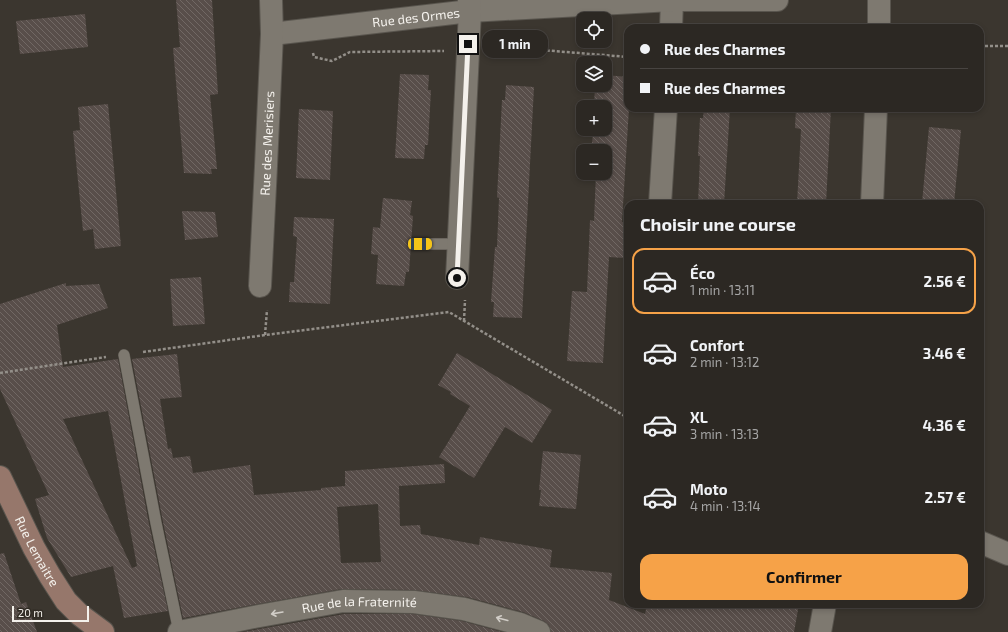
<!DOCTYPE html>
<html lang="fr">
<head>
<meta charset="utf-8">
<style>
	body { margin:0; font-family:"Exo 2",sans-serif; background:#34302b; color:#f1f3f6; height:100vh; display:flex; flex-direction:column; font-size:15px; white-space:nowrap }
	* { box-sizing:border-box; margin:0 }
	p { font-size:13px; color:#a6a6a6 }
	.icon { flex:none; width:22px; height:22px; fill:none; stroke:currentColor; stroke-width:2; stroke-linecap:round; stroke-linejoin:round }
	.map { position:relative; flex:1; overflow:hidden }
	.sheet { position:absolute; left:624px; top:200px; width:360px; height:408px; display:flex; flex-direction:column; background:#2c2823; border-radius:12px; box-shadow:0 2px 6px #0003,0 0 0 1px #484441 }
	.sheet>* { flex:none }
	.hud { position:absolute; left:624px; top:24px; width:360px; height:88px; border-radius:12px; box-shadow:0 2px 6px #0003,0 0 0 1px #484441; display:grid; align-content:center; height:88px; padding:0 16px; background:#2c2823 }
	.tools { position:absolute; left:576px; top:12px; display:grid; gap:8px }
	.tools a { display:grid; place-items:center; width:36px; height:36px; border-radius:8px; background:#2c2823; box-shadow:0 2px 6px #0003,0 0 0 1px #484441; font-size:20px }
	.scale { position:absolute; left:12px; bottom:10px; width:77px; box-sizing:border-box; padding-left:4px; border:2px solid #f4f1ec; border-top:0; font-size:11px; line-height:14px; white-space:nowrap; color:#f4f1ec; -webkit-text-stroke:3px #312c25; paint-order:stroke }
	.end { position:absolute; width:18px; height:18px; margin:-9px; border:5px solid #f4f1ec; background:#111; box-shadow:0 0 0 2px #111 }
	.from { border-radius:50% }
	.bubble { position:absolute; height:28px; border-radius:12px; background:#2c2823; box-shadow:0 2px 6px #0003,0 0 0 1px #484441; font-size:13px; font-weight:700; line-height:28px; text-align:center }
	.car { position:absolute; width:12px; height:24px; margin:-12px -6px; border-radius:5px; box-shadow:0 0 3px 1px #0007; background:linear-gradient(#f5c518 24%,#345 0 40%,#f5c518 0 76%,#345 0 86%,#f5c518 0) }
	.hud b { display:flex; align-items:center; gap:14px; height:38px; font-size:15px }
	.hud b+b { border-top:1px solid #484441 }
	.hud i { width:10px; height:10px; background:#f1f3f6 }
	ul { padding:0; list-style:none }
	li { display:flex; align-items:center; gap:12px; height:66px; margin:0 8px 6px; padding:0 8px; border:2px solid transparent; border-radius:12px }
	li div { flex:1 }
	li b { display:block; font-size:15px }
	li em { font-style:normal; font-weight:700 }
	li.selected { border-color:#f6a248 }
	li>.icon { width:36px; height:36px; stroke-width:1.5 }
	h2 { padding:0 16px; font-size:18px; line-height:48px }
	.action { display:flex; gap:8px; margin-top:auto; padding:8px 16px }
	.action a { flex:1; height:46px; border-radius:12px; background:#f6a248; color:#111; font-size:16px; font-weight:700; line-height:46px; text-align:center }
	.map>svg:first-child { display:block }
	.building { fill:url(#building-back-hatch); fill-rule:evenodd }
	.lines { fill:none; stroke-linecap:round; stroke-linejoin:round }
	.lane-casing { stroke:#59554e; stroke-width:12 }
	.street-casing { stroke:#59554e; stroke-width:24 }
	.secondary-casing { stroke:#59554e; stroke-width:24 }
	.path { stroke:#938f89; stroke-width:2.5; stroke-dasharray:3 2; stroke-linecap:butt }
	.lane { stroke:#7e7970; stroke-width:11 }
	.street { stroke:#7e7970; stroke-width:22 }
	.secondary { stroke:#96776b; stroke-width:22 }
	.oneway { stroke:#d1cdc7 }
	.route { stroke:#f4f1ec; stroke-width:5 }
	.labels { text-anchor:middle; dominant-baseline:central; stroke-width:4; stroke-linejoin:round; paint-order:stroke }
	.street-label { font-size:13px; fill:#f4f1ec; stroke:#312c25 }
</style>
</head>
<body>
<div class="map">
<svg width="1008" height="632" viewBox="0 0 1008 632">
	<defs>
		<pattern id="building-back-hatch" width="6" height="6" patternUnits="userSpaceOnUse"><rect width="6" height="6" fill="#584e4a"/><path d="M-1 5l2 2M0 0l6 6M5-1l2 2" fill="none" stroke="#716864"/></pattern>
	</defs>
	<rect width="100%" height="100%" fill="#3b362f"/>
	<path class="building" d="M176,0H212L218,94L210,95L217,169H211L212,174L184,173L173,48L180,47Z
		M85,14L88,47L20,54L16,21Z
		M400,74L429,75L428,90H431L428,145H425L424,159L395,158Z
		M605,75L628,77V108H629L622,222H626L624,258L609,257L603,363L567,361L572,291L587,292L590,220L594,221L596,173H605V151H598V145H592L593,129H605V107H594L595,85H605Z
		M506,85L534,87L522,318L493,317L494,302H491L495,247H497L499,198L497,197L502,100H505Z
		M108,104L121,246L95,249L93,229L83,231L73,131L80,130L78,107Z
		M704,108H730L724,204H698L700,156H698L700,118H703Z
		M796,108H831L826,204H797L801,129L795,128Z
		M299,109L333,111L330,180L296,178Z
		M929,127L961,130L954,204H933L922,203Z
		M383,198L412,201L410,215L413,216L409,272H406L404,286L376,284L378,255L371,254L373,227L380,228Z
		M182,211L215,212L218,237L185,240Z
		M294,217L334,219L330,304L289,302L290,282H294L297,237L293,236Z
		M201,277L205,324L173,326L170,279Z
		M66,283V286L99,284L108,308L57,325L63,367L118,359L149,524L168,611L124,618L113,566L71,577L47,538L35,499L49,495L0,389V304ZM108,411L137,566L132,568L63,419Z
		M457,353L552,410L532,443L505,427L474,478L439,457L470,406L450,394L451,392L438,385Z
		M177,354L182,397L160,399L168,449L171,448L173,458L190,456L193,473L250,465L254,495L321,490V488L345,486V471L444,464L445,483L399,486L400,526L420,525L421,534L479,545L480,537L552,550L550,567L612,573L609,600L645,614L647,604H799L794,632H551L549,625L544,621L523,612L467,597L414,590L341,589L252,605L183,618L163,522L132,359ZM378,504L381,562L341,563L337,507Z
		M543,451L581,455L576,509L539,506L541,490H539Z
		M4,553L21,604L26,602L37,632H0V554Z
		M344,614H413L462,621L502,632H243Z"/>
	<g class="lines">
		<defs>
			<path id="lane" d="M420,244H458
				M124,355L156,523L179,632"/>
			<g id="street">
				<path d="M671,28L672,0"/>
				<path d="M879,28V0"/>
				<path id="s1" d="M272,34L470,11L672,0H777"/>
				<path d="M660,204L666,108"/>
				<path d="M872,204L876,108"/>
				<path d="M457,278L470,11L469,0"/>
				<path id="s2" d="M260,286L266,166L272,34L271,0"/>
				<path d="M980,542L1008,554"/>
				<path id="s3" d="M179,632L254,617L343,601L414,602L464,609L520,624L539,632"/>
				<path d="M820,632L825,604"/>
			</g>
			<g id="secondary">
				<path id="s4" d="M0,477L34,548L50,576L66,601L80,615L103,632"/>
			</g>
		</defs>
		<use href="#lane" class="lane-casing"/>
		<use href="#street" class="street-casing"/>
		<use href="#secondary" class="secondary-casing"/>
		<path class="path" d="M492,46L628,57
			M980,46H1008
			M313,53L314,57L332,61L350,52L444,51
			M464,321L465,300
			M265,335L267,310
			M143,352L265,335L449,312L628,418
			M0,373L106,357"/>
		<use href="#lane" class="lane"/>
		<use href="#street" class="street"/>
		<use href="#secondary" class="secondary"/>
	</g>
	<defs><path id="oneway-shaft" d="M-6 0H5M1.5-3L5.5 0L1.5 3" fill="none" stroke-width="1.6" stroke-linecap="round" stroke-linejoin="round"/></defs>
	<g class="oneway">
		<use href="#oneway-shaft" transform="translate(277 613) rotate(170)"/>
		<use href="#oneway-shaft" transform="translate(502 619) rotate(-165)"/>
	</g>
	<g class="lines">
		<path class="route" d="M457,278L468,44"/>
	</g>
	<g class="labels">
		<g class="street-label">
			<text stroke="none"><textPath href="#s1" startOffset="145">Rue des Ormes</textPath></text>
			<text stroke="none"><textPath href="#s2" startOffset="143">Rue des Merisiers</textPath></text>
			<text stroke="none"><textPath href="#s4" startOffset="83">Rue Lemaitre</textPath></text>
			<text stroke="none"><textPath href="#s3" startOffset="183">Rue de la Fraternité</textPath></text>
		</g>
	</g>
</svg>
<div class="tools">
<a><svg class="icon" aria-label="locate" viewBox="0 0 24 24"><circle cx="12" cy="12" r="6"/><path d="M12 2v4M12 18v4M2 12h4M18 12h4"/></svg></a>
<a><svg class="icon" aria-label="layers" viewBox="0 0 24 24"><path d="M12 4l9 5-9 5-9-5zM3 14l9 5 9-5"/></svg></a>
<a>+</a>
<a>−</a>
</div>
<div class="scale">20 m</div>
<i class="end from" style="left:457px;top:278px"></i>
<i class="end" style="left:468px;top:44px"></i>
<div class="bubble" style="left:482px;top:30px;width:66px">1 min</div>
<i class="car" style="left:420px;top:244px;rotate:90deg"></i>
<div class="hud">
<b><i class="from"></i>Rue des Charmes</b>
<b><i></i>Rue des Charmes</b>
</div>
<section class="sheet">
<h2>Choisir une course</h2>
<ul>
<li class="selected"><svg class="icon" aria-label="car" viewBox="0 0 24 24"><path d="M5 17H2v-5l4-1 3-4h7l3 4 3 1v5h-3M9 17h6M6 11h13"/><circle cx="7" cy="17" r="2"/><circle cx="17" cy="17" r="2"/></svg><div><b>Éco</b><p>1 min · 13:11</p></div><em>2.56 €</em></li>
<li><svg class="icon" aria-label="car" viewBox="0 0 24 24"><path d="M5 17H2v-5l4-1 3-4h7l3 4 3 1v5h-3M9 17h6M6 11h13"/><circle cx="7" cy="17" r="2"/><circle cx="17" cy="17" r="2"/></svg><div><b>Confort</b><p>2 min · 13:12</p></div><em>3.46 €</em></li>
<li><svg class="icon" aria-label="car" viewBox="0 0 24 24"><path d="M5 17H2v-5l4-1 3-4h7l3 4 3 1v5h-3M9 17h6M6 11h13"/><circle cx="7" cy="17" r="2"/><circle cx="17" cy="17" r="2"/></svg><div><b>XL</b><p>3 min · 13:13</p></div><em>4.36 €</em></li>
<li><svg class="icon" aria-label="car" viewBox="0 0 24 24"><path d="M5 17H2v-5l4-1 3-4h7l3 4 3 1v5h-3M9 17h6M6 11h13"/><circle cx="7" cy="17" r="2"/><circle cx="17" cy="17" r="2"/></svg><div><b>Moto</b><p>4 min · 13:14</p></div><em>2.57 €</em></li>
</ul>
<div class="action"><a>Confirmer</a></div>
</section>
</div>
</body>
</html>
